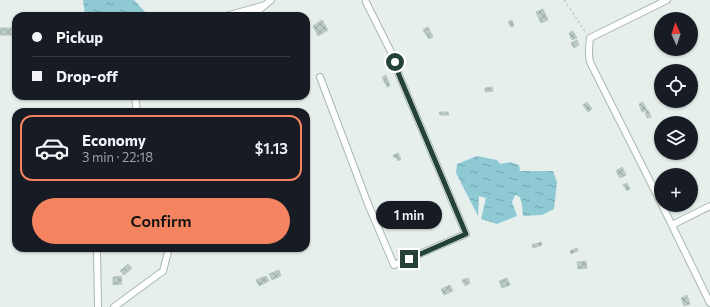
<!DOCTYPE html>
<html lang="en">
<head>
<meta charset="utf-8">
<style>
	body { margin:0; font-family:Commissioner,sans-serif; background:#242831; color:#f1f3f6; height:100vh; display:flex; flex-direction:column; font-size:15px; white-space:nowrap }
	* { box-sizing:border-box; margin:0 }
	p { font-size:13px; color:#9ea1a6 }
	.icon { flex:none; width:22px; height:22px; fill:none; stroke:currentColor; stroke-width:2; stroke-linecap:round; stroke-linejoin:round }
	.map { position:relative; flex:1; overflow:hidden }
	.panel { position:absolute; left:12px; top:108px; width:298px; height:144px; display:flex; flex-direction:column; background:#171b24; border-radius:12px; box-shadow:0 1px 3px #0004 }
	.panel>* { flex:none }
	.top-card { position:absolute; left:12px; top:12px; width:298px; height:88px; border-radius:12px; box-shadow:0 1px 3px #0004; display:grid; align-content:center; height:88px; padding:0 20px; background:#171b24 }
	.needle { width:26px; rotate:357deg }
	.controls { position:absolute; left:654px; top:12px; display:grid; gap:8px }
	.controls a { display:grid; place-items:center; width:44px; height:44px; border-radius:50%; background:#171b24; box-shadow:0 1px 3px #0004; font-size:20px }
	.end { position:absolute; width:18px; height:18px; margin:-9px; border:5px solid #24423a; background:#fff; box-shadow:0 0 0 2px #fff }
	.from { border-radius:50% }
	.bubble { position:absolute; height:28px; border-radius:14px; background:#171b24; box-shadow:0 1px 3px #0004; font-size:13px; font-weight:600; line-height:28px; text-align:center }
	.top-card b { display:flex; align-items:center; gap:14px; height:38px; font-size:15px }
	.top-card b+b { border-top:1px solid #363941 }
	.top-card i { width:10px; height:10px; background:#f1f3f6 }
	ul { padding:7px 0 0; list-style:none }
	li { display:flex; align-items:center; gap:12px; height:66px; margin:0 8px 6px; padding:0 12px; border:2px solid transparent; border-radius:12px }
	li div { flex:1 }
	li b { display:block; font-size:15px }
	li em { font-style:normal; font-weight:600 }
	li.on { border-color:#f4845f }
	li>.icon { width:36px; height:36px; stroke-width:1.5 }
	.cta { display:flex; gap:8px; margin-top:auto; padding:8px 20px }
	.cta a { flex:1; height:46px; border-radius:24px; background:#f4845f; color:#111; font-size:16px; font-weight:600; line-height:46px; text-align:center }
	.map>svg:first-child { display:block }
	.water { fill:url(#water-ripples) }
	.building { fill:url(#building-cross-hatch); stroke:#b8c9c2 }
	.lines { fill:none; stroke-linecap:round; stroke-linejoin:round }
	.street-casing { stroke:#a8b8b2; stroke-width:8 }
	.path { stroke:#86b3a5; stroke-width:1; stroke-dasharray:2 3; stroke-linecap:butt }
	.street { stroke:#fff; stroke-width:6 }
	.route { stroke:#24423a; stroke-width:5 }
</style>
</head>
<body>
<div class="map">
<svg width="710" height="307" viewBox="0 0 710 307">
	<defs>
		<pattern id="water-ripples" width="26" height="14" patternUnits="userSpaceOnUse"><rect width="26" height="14" fill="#8ec9d4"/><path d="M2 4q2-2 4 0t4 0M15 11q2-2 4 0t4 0" fill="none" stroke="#74a5ad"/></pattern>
		<pattern id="building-cross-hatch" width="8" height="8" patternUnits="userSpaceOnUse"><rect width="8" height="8" fill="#bbcac4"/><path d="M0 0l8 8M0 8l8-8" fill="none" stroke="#98a6a0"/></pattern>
	</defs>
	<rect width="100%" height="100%" fill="#e6efeb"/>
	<path class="water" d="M83,0H134L147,14L170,15L171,16H86L85,15Z
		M477,156L497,160L500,164L510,162L519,165L520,171H553L557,182L554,209L542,215L523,216L522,205L520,197L515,195L512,202L517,216L497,224L481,219L486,198L479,196L478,216L456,173L457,164Z"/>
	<path class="building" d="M543,9L548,20L541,23L536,12Z
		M322,20L328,30L318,36L313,26Z
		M512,20L514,26L511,27L508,22Z
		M428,27L433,37L429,39L423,30Z
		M0,28H13L12,35H0Z
		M573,31L577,38L572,40L569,33Z
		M577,40L579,45L574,48L571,43Z
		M386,75L390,86L387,87L382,77Z
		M492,87L493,91L485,92V88Z
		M587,102L592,109L588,112L583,105Z
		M643,102L647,110L642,112L639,104Z
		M648,110L651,117L647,118L645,112Z
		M439,112H448L449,115H440Z
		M398,153L401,159L398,161L396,157L394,158L393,155Z
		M622,167L626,175L620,178L616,171Z
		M627,183L630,189L627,191L623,185Z
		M541,242L542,245L533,248L532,245Z
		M577,248L578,251L571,254L570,251Z
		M586,261L587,268L578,269L577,262Z
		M128,264L132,268L124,275L120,271Z
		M279,270L281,276L272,280L269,274Z
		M121,276L122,284L113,285V277Z
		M266,276L269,281L259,286L256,280Z
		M468,278L470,283L465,286L462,280Z
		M507,278L510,285L502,288L499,281Z
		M450,285L453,291L444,295L441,289Z
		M687,295L690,304L684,306L681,298Z"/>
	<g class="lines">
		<defs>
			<path id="street" d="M226,16L265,5
				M252,16L271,0
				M320,77L368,204L394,265L466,234L399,75L390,50L366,2
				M135,96L137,112
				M661,203L590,62C588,53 589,46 590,38L667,0
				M662,205L710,303
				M672,225L710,206
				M97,248L98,307
				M114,307L163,271L169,248"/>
		</defs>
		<use href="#street" class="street-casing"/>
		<path class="path" d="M565,0V1L586,33"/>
		<use href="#street" class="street"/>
	</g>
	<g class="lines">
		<path class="route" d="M395,62L399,75L466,234L409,259"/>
	</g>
</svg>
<div class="controls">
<a><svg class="needle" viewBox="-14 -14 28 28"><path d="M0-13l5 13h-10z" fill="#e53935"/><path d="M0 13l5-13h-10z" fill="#9ea1a6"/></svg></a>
<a><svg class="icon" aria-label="locate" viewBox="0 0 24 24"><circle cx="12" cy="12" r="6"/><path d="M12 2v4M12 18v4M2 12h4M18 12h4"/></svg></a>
<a><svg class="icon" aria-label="layers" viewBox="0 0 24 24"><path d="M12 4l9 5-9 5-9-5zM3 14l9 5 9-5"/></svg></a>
<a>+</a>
</div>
<i class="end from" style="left:395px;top:62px"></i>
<i class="end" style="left:409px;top:259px"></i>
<div class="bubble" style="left:376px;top:201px;width:66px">1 min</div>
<div class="top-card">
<b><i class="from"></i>Pickup</b>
<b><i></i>Drop-off</b>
</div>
<section class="panel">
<ul>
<li class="on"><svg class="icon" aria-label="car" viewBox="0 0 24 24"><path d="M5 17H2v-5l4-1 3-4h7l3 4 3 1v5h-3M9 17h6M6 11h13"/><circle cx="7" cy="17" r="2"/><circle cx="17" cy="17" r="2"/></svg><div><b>Economy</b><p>3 min · 22:18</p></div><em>$1.13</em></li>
</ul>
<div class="cta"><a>Confirm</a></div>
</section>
</div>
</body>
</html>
